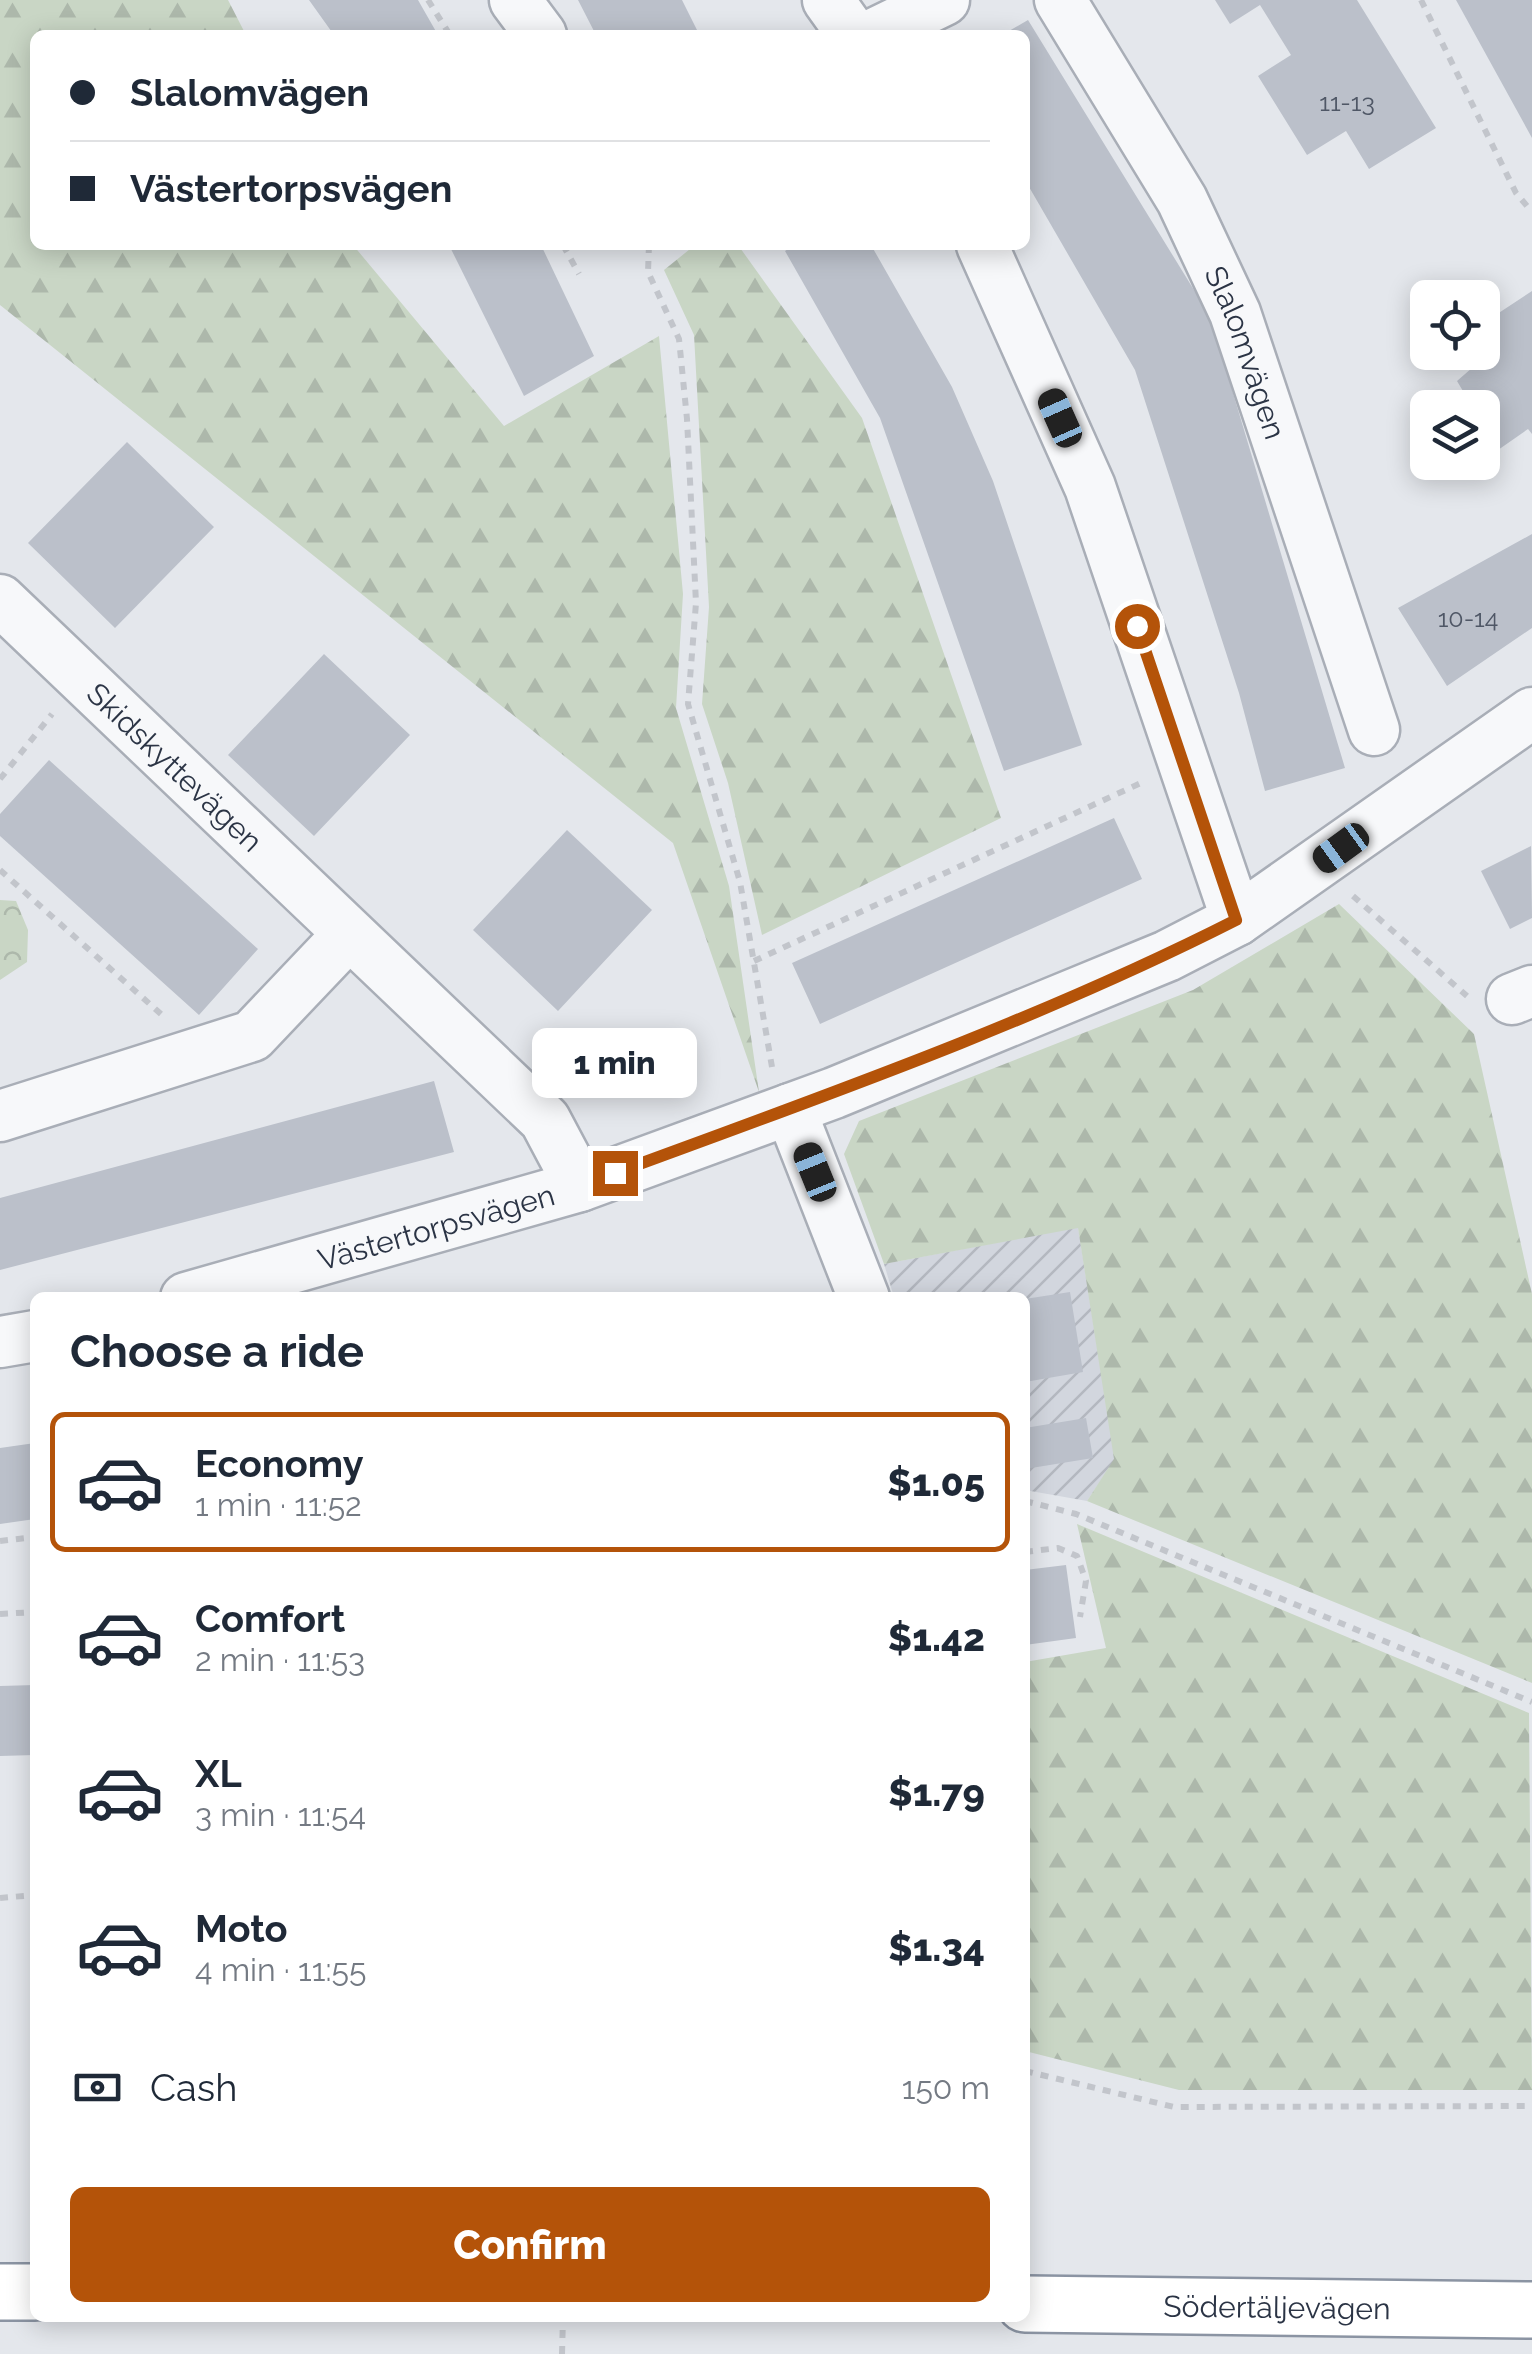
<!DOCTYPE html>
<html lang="en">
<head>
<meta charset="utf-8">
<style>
	body { margin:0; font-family:Raleway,sans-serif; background:#f2f2f3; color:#1f2937; height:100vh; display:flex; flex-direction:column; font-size:38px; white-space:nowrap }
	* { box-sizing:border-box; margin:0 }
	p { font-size:32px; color:#747a83 }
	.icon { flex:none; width:55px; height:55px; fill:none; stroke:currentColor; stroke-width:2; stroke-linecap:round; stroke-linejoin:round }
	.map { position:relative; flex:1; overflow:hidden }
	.details { position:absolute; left:30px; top:1292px; width:1000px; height:1030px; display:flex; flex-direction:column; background:#fff; border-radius:15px; box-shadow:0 5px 25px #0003 }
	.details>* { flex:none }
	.top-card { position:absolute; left:30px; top:30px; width:1000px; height:220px; border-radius:15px; box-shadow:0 5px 25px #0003; display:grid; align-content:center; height:220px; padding:0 40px; background:#fff }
	.fabs { position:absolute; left:1410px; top:280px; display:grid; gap:20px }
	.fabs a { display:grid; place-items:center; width:90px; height:90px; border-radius:15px; background:#fff; box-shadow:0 5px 25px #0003; font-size:50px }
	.end { position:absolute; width:45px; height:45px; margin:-22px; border:12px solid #b45309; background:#fff; box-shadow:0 0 0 5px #fff }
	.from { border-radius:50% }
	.bubble { position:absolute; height:70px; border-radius:15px; background:#fff; box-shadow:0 5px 25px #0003; font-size:32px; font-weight:800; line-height:70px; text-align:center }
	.car { position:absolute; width:30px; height:60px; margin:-30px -15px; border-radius:12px; box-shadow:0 0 8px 2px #0007; background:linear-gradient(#222 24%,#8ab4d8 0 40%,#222 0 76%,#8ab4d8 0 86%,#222 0) }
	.top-card b { display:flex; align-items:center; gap:35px; height:95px; font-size:38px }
	.top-card b+b { border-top:2px solid #e0e1e3 }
	.top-card i { width:25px; height:25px; background:#1f2937 }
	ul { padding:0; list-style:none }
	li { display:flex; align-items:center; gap:30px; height:140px; margin:0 20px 15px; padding:0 20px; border:5px solid transparent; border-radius:15px }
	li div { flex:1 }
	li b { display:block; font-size:38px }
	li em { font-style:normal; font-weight:800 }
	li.on { border-color:#b45309 }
	li>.icon { width:90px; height:90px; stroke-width:1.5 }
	h2 { padding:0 40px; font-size:45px; line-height:120px }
	.pay { display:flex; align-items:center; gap:25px; height:110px; padding:0 40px; font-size:38px }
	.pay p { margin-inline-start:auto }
	.button { display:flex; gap:20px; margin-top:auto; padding:20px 40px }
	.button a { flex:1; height:115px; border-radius:15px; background:#b45309; color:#fff; font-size:40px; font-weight:800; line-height:115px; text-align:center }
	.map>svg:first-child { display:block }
	.industrial { fill:url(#industrial-furrows) }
	.forest { fill:url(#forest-firs) }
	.park { fill:url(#park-crowns) }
	.building { fill:#bbc0ca }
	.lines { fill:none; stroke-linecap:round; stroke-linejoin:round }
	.minor-casing { stroke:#a9aeb7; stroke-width:55 }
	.highway-casing { stroke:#8b94a3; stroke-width:60 }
	.path { stroke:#c2c5cb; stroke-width:6; stroke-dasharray:8 8; stroke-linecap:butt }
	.minor { stroke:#f7f8fa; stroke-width:50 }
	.highway { stroke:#fff; stroke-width:55 }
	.route { stroke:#b45309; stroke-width:12 }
	.labels { text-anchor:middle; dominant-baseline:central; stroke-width:8; stroke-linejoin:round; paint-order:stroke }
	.number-label { font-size:25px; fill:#4f5766 }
	.street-label { font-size:30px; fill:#2b3445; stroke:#f4f6f9 }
</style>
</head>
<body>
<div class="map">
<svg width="1532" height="2354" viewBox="0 0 1532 2354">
	<defs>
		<pattern id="industrial-furrows" width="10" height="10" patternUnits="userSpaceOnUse" patternTransform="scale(2.5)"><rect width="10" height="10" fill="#d2d6de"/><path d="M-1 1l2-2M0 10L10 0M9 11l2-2" fill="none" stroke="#b4b8c0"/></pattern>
		<pattern id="forest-firs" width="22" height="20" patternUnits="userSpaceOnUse" patternTransform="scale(2.5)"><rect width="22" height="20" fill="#c9d6c5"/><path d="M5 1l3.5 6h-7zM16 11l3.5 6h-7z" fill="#adb8ab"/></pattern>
		<pattern id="park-crowns" width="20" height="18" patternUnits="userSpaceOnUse" patternTransform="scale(2.5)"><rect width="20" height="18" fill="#c9d6c5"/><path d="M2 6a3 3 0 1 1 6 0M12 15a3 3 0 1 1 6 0" fill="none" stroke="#adb8ab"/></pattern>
	</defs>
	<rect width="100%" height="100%" fill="#e4e7ec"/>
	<path class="industrial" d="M1078,1227L1115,1459L1087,1501L1025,1490V1298L894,1297L884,1264Z"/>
	<path class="forest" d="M0,0H228L246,35H35V245H353L504,426L659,336L683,594L676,708L729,886L759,1092L673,843L0,305Z
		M695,245H738L862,418L1001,818L762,935L728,783L702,704L709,607L694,335L664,270Z
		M1339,904L1474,1034L1532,1294V1683L1087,1501L1114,1459L1078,1228L884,1264L844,1154L859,1121L1193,990Z
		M1077,1524L1529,1713L1532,2090H1179L1025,2051V1662L1106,1648Z"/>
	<path class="park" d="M0,900L16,901L28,930L27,962L0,980Z"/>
	<path class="building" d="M309,0H418L438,35H334Z
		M578,0H682L698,32L596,35Z
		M1215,0H1357L1436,128L1369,169L1346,131L1307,155L1258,76L1291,55L1260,5L1230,24Z
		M1456,0H1532V138Z
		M1028,20L1210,316L1345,768L1265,791L1239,693L1135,370L1025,180V35H1002Z
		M449,245H541L594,356L524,396Z
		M794,245H871L952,387L993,481L1082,745L1004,771L880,418L785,251Z
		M1532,291V434L1528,429L1498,450L1482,423V408H1473L1457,381L1488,354L1482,324Z
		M127,442L214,527L115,628L28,543Z
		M1532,534V628L1447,686L1398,608Z
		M324,654L410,735L314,836L228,755Z
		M49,760L258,949L199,1015L0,836V814Z
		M1114,818L1142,879L820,1024L792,963Z
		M567,830L652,910L558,1011L473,930Z
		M1531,846L1532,918L1510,929L1481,871Z
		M434,1081L454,1152L0,1270V1198Z
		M1070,1292L1083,1372L1025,1382V1299Z
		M1086,1418L1093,1458L1025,1469V1428Z
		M35,1443V1519L0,1524V1448Z
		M1066,1565L1076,1638L1025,1645V1570Z
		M35,1685V1755L0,1756V1686Z"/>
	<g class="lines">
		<defs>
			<g id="minor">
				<path d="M515,0L541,35"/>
				<path d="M828,0L853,35"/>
				<path id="s1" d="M1060,0L1182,200L1235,313L1374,730"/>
				<path d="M872,35L944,0"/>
				<path d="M982,245L1090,487L1237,920"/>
				<path id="s2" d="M0,600L545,1120L580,1186"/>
				<path d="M1512,999L1532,991"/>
				<path d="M790,1109L864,1298"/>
				<path d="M0,1116L252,1036L347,936"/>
				<path id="s3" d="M186,1298L580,1186L834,1093L1167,956L1237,920L1532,713"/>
				<path d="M0,1342L35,1336"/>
			</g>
			<g id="highway">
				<path d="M0,2292H35"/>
				<path id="s4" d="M1025,2304L1532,2310"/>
			</g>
		</defs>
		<use href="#minor" class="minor-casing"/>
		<use href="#highway" class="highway-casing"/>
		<path class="path" d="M428,0L450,35
			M1421,0L1516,193L1532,212
			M563,245L579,274
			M649,245L648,272L679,339L687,419L696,603L688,704L740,882L772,1067
			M0,779L52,714
			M0,870L162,1015
			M1353,896L1467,996
			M754,961L1143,782
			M1025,1501L1076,1514L1532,1702
			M0,1541L35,1537
			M1025,1552L1058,1548L1077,1556L1086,1581L1080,1617
			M0,1614L35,1612
			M0,1898L35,1895
			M1025,2071L1174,2107L1532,2106
			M562,2354L563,2318"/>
		<use href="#minor" class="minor"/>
		<use href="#highway" class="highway"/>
	</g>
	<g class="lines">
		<path class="route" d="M615,1173C824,1096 1037,1021 1236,920L1137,626"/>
	</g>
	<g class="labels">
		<g class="number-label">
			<text x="1347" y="102">11-13</text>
			<text x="1468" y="618">10-14</text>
		</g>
		<g class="street-label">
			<text stroke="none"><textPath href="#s1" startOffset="400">Slalomvägen</textPath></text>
			<text stroke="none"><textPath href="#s2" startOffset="242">Skidskyttevägen</textPath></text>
			<text stroke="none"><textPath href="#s3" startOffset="260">Västertorpsvägen</textPath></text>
			<text stroke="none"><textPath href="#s4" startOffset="252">Södertäljevägen</textPath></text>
		</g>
	</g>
</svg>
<div class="fabs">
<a><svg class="icon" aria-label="locate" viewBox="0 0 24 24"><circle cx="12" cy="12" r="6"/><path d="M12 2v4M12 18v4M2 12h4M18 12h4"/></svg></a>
<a><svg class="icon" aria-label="layers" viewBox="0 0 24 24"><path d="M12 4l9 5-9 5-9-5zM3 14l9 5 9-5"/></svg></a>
</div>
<i class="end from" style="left:1137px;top:626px"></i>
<i class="end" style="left:615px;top:1173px"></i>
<div class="bubble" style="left:532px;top:1028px;width:165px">1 min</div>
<i class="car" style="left:1060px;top:418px;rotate:336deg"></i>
<i class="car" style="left:1341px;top:848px;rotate:234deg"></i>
<i class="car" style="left:815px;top:1172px;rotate:338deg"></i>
<div class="top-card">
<b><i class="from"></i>Slalomvägen</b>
<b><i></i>Västertorpsvägen</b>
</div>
<section class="details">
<h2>Choose a ride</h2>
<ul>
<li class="on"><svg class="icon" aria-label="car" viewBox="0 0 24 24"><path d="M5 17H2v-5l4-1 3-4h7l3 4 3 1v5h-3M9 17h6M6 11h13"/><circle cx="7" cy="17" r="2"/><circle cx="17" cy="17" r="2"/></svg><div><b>Economy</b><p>1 min · 11:52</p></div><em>$1.05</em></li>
<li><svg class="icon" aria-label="car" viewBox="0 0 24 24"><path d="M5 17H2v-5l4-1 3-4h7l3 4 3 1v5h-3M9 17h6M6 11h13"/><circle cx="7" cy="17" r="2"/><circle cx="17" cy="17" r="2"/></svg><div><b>Comfort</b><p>2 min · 11:53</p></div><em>$1.42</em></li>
<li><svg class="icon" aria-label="car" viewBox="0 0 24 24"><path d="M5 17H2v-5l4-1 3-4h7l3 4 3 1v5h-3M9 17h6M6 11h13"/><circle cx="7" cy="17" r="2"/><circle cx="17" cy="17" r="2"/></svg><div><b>XL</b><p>3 min · 11:54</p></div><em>$1.79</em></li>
<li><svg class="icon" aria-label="car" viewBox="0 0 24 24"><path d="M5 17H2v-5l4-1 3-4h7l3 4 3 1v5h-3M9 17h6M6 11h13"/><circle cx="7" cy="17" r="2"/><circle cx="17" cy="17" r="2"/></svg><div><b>Moto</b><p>4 min · 11:55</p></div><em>$1.34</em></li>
</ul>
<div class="pay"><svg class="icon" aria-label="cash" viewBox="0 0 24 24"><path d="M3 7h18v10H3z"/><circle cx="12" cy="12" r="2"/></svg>Cash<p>150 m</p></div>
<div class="button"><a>Confirm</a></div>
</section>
</div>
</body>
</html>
